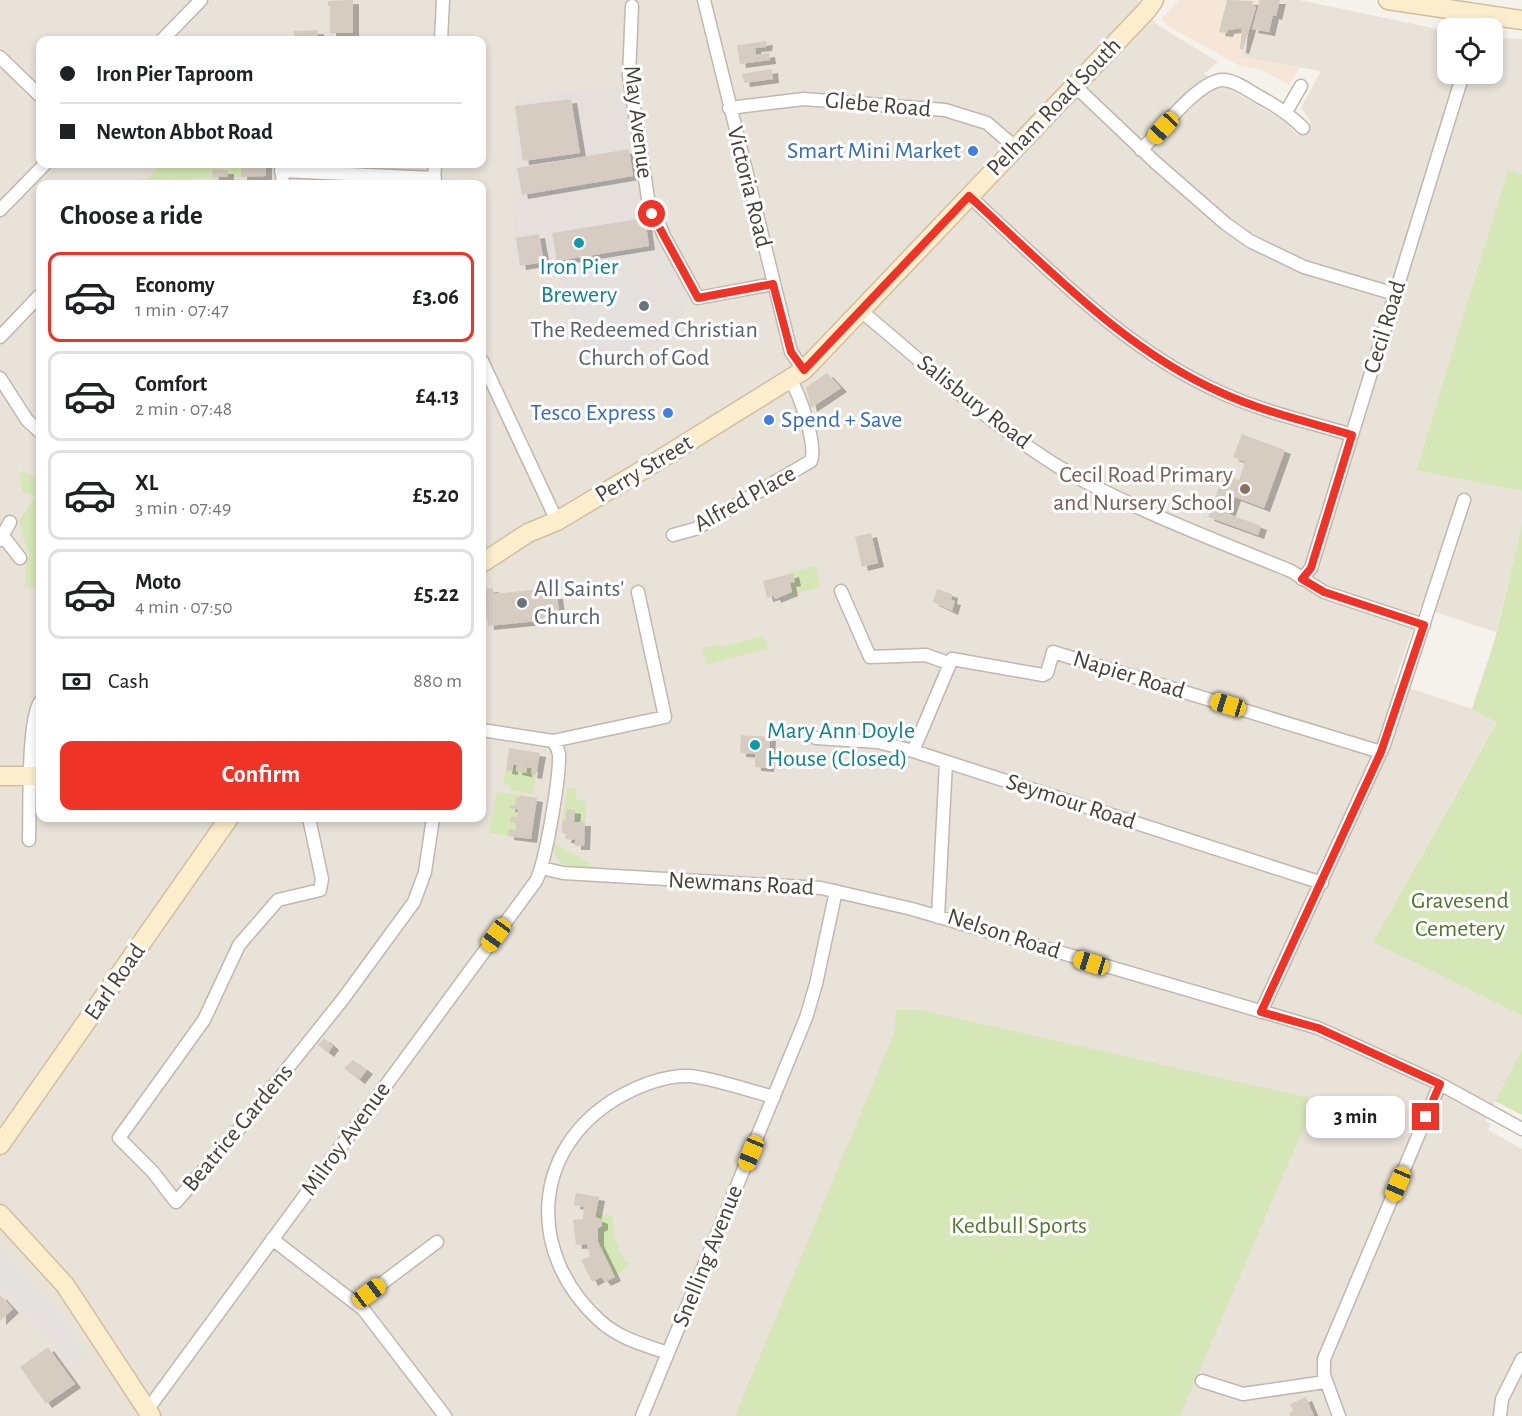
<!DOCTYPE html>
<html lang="en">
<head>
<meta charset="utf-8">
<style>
	body { margin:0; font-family:"Alegreya Sans",sans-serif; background:#f2f2f2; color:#202124; height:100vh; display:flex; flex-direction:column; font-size:22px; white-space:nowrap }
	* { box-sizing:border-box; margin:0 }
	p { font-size:20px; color:#757577 }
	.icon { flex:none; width:33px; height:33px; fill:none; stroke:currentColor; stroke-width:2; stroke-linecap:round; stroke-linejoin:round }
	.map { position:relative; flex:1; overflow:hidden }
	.sheet { position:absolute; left:36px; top:180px; width:450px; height:642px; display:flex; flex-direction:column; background:#fff; border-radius:12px; box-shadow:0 3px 9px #0003 }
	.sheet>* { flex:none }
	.top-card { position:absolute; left:36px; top:36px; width:450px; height:132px; border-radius:12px; box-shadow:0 3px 9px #0003; display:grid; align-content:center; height:132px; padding:0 24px; background:#fff }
	.tools { position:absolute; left:1437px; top:18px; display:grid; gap:12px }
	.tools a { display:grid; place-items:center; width:66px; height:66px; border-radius:12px; background:#fff; box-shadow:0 3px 9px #0003; font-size:30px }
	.end { position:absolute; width:27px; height:27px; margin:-14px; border:8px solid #f03327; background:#fff; box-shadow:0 0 0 3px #fff }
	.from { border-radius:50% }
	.bubble { position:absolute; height:42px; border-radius:12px; background:#fff; box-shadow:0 3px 9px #0003; font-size:20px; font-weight:700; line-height:42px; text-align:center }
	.car { position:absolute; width:18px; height:36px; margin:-18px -9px; border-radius:8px; box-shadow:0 0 4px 2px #0007; background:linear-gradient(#f5c518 24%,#345 0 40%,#f5c518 0 76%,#345 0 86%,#f5c518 0) }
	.top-card b { display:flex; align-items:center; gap:21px; height:57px; font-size:22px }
	.top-card b+b { border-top:2px solid #e0e0e0 }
	.top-card i { width:15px; height:15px; background:#202124 }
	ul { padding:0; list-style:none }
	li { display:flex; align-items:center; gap:18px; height:90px; margin:0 12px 9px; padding:0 12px; border:3px solid #e0e0e0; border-radius:12px }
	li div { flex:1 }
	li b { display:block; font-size:22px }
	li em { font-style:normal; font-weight:700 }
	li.active { border-color:#f03327 }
	li>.icon { width:54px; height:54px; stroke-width:1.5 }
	h2 { padding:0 24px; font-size:27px; line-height:72px }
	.pay { display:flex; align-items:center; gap:15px; height:66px; padding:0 24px; font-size:22px }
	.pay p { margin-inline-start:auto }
	.button { display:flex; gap:12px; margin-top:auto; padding:12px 24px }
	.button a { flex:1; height:69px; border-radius:12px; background:#f03327; color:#fff; font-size:24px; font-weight:700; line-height:69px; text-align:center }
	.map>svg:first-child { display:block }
	.residential { fill:#e8e2d9; fill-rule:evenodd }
	.commercial { fill:#f5e6d8 }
	.industrial { fill:#e5e0dc }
	.green { fill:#d5e7b6 }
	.parking { fill:#e4e1df }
	.building { fill:#d6ccc1; filter:url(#shadow) }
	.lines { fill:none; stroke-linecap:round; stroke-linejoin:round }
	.street-casing { stroke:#c0b8ae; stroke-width:15 }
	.secondary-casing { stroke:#d2bf9d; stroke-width:21 }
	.street { stroke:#fff; stroke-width:12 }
	.secondary { stroke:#fcedcd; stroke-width:18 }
	.route { stroke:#f03327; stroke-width:8 }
	.shop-dot { fill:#3f7fe0; stroke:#fff; stroke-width:2 }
	.culture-dot { fill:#0f9aa8; stroke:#fff; stroke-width:2 }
	.worship-dot { fill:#6b7280; stroke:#fff; stroke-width:2 }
	.education-dot { fill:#8d6e63; stroke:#fff; stroke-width:2 }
	.labels { text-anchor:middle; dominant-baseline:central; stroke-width:6; stroke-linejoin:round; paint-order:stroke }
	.street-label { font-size:24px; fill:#494139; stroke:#fff }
	.shop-label { font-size:24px; fill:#366cbe; stroke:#fff; text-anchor:end }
	.culture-label { font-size:24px; fill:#0d838f; stroke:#fff }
	.worship-label { font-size:24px; fill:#5b616d; stroke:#fff }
	.education-label { font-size:24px; fill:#785e54; stroke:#fff; text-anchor:end }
	.park-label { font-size:24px; fill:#51792e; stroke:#fff }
</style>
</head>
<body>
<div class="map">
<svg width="1522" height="1416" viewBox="0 0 1522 1416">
	<defs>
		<filter id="shadow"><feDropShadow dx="6" dy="4" stdDeviation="0" flood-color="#0004"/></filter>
	</defs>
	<rect width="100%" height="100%" fill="#f5f1eb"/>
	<path class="residential" d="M0,0H1137L1156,24L1218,62L1204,74L1284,121L1298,135L1311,122L1301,108L1321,71L1242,57L1257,0H1299L1447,31L1448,74H1492L1493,38L1522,39V174L1508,171L1416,469L1522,491V524L1496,632L1420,607L1394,683L1472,709L1497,721L1373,942L1522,1016V1049L1485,1121L1491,1124L1488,1130L1522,1149V1416H0ZM40,40H482V164H40ZM40,184H482V818H40Z"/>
	<path class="commercial" d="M1179,0H1257L1242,57L1300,67L1290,85L1262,70L1238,65L1168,26L1161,19Z"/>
	<path class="industrial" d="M626,84L647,216L689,296L683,315L667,334L649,347L628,353L607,354L585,348L559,268L512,272L515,99Z"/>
	<path class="green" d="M162,164H244H241V177L146,180Z
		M1508,170L1522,174V491L1416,470Z
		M22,470L36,479L40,474V588L25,587L26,561L29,555L19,521L35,496L23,492L19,477Z
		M1522,524V1016L1373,942L1497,722L1472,709L1495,639Z
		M815,566L821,587L788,596V593L792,592L790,583L795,581L793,573L783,574Z
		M761,636L767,642L768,648L707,665L702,648L719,644L720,647Z
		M512,765H517L516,771L526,773L527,767L532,768L531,774L536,775L533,794L510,790V785L503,784L506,770L511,771Z
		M567,788L576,789V800L586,801L585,822H574V809H568L565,821H562Z
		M500,792L520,795V797H516L515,805H510V808L518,809L517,817L511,816L510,822L517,823L516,830L508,836L489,833L496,794Z
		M554,843L594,866L593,869C573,867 553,869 554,843Z
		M896,1010H920L1310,1098L1312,1108L1180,1416H735L895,1031Z
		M1522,1049V1115L1495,1101Z
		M596,1214L612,1215L615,1240L625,1262L630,1264L615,1277L601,1250L598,1228L602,1226V1220L597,1219Z"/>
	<path class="parking" d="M614,254L640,349L589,350L563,263Z
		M0,1246L52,1307L87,1357L72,1368L51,1340L0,1286Z"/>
	<path class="building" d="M353,0V33H330V6H328V1Z
		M1227,0L1253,1L1252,5L1256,7L1243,50L1240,49L1242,28L1228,30L1227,33L1219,32Z
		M1260,0H1280L1276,16L1273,15L1269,32L1252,29Z
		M318,30V40H294V31Z
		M767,41L766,47L755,48L756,55L769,53L770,60L740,64L737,45Z
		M772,69L773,79L744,83L742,74Z
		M571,99L580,153L523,161L515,106Z
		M629,149L633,176L522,195L517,168Z
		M241,164H266V176L241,177Z
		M212,170H228V177H213Z
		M645,218L649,246L557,261L552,233Z
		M539,234L544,262L520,266L516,238Z
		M827,373L841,388L811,408L806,387Z
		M1242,434L1285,450L1264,508L1235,497L1229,514L1261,526L1258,535L1208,517L1224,474L1239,480L1245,462L1233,457Z
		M871,533L878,563L862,567L855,537Z
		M793,573L795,582L790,583L792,592L775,599L774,596L767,598L763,581Z
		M493,588L494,594L550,588L551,595H557L559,611L547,613V620L488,626L484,589Z
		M937,589L952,594L951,600L955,601L952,611L933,602Z
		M741,735L770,737L768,768L755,767V754L740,753Z
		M509,748L540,753L536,775L531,774L532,768L527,767L526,773L516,771L517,765H512V771L506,770Z
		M520,795L537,798L531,839L508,836L509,829L516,830L517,823L510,822L511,816L517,817L518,809L509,808L510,805H515L516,797H520Z
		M567,809L575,810L574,822H585L584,846H575V840L565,839L566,834L562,833V821H565Z
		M324,1038L333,1046L328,1053L318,1045Z
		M353,1060L367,1070L359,1080L344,1068Z
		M576,1193L599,1197L595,1217L602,1220V1226L598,1228V1242L615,1277L605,1282L601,1277L592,1282L581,1260L590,1256L587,1244L576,1245L573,1220L583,1219L584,1207L574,1205Z
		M0,1295L13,1309L0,1321Z
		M48,1347L75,1384L46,1404L20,1367Z
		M1306,1397L1314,1416H1290L1289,1413L1293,1411L1290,1404Z"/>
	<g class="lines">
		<defs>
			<path id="street" d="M704,0L791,352L804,370
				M632,6L629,76L648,198L664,236L698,298L773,284
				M1477,28L1481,14
				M162,40L201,0
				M441,40L443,0
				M0,57L40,96
				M1075,86L1156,163L1226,224L1250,241L1304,267L1395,294
				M729,108L804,99L945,110L987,123L1016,148
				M1286,112L1301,86
				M1141,150C1159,133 1200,78 1224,80C1236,81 1248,90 1258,96C1275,105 1289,114 1303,128
				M281,165L283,184
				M281,171L435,178
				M434,184L435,164
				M969,196C1047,267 1124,350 1222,393C1264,412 1309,422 1352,435
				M0,210L45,164
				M861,311C924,363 985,420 1054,464C1124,506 1215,540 1291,571L1324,592L1424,625
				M0,337L40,295
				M482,361L557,521
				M0,378L27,420L40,432
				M673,535L695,529L811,461C817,445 800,394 790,380
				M3,536L20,558
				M0,540L10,522
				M1302,579L1311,568L1463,74
				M841,591L870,657L926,655L948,663
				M482,730L553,741L665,717L638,592
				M816,738L878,742L913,751L1322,883
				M913,751L952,659L1043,675L1047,673L1053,652L1381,752
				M309,818L322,879L320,890L278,900L239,945L204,1020L119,1138L153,1172L176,1202L239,1129L343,999L414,902L425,872L433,818
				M29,840C30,811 27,723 40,702
				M542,868L563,873L821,888L912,909L1318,1028L1440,1084L1522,1129
				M938,917L946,762
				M1261,1012L1384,745L1464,500
				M272,1239L363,1309L445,1416
				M359,1305L369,1293L437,1242
				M668,1353C644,1345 618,1338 599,1320C527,1254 530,1150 617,1098C638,1086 664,1075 690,1076C713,1078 750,1091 774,1097
				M1202,1381L1243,1394L1325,1382
				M148,1409L536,881C546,862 560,776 559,754C558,749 556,745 553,741
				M642,1416L806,1018L816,984L836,891
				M1339,1416L1324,1375V1359L1440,1084
				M1500,1416L1502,1399L1522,1359"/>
			<path id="secondary" d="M1388,0L1522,20
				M482,563L528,533L557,521L651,465L804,370L1147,10L1154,0
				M0,776H40
				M0,1145L229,818
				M0,1214L65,1285L151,1416"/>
		</defs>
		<use href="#street" class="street-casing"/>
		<use href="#secondary" class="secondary-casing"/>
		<use href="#street" class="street"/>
		<use href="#secondary" class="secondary"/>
	</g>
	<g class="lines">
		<path class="route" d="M652,214L698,298L773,284L791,352L804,370L969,196C1047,267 1124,350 1222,393C1264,412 1309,422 1352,435L1311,568L1302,579L1324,592L1424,625L1381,752L1261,1012L1318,1028L1440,1084L1426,1117"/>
	</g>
	<g class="shop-dot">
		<circle cx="973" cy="151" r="6"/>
		<circle cx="668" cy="413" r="6"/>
		<circle cx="769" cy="420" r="6"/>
	</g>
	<g class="culture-dot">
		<circle cx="579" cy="243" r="6"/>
		<circle cx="755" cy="745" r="6"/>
	</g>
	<g class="worship-dot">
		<circle cx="644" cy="306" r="6"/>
		<circle cx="522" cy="603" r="6"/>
	</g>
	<circle class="education-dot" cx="1245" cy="489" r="6"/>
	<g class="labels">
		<g class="street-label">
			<text transform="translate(878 105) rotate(5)">Glebe Road</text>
			<text transform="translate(1054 107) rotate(-46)">Pelham Road South</text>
			<text transform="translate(638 122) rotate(83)">May Avenue</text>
			<text transform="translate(749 187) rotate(76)">Victoria Road</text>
			<text transform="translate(1385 327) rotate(-73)">Cecil Road</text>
			<text transform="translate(974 402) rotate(38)">Salisbury Road</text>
			<text transform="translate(644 469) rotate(-31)">Perry Street</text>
			<text transform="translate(745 499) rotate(-29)">Alfred Place</text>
			<text transform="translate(1129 675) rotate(17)">Napier Road</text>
			<text transform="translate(1071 802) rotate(18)">Seymour Road</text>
			<text transform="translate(741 884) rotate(3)">Newmans Road</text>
			<text transform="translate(1004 934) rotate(18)">Nelson Road</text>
			<text transform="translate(115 982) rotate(-55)">Earl Road</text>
			<text transform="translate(238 1128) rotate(-50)">Beatrice Gardens</text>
			<text transform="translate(346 1139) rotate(-54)">Milroy Avenue</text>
			<text transform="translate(708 1256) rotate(-68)">Snelling Avenue</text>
		</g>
		<g class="shop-label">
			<text x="961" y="151">Smart Mini Market</text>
			<text x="656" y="413">Tesco Express</text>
			<text x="781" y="420" text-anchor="start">Spend + Save</text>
		</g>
		<g class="culture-label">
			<text x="579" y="267">Iron Pier<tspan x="579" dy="28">Brewery</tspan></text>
			<text x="767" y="731" text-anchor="start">Mary Ann Doyle<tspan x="767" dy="28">House (Closed)</tspan></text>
		</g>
		<g class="worship-label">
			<text x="644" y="330">The Redeemed Christian<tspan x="644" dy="28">Church of God</tspan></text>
			<text x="534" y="589" text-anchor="start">All Saints'<tspan x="534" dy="28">Church</tspan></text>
		</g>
		<g class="education-label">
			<text x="1233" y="475">Cecil Road Primary<tspan x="1233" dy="28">and Nursery School</tspan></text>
		</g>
		<g class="park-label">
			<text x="1460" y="901">Gravesend<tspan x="1460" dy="28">Cemetery</tspan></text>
			<text x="1019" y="1226">Kedbull Sports</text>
		</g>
	</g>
</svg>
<div class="tools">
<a><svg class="icon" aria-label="locate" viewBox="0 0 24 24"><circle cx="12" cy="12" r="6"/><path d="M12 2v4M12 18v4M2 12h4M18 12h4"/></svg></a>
</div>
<i class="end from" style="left:652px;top:214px"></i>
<i class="end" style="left:1426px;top:1117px"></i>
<div class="bubble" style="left:1306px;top:1096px;width:99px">3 min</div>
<i class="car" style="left:1163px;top:128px;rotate:223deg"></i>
<i class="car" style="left:1228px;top:705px;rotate:287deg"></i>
<i class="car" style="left:496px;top:935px;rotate:216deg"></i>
<i class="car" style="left:1091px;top:963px;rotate:287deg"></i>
<i class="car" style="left:751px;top:1153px;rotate:202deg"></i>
<i class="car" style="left:1398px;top:1184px;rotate:203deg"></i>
<i class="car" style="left:369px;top:1293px;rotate:53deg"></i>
<div class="top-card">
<b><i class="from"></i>Iron Pier Taproom</b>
<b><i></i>Newton Abbot Road</b>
</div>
<section class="sheet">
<h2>Choose a ride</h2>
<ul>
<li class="active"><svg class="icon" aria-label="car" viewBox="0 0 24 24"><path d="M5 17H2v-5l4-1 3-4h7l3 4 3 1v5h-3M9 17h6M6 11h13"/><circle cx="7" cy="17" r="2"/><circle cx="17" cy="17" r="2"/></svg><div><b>Economy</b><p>1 min · 07:47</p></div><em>£3.06</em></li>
<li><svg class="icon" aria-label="car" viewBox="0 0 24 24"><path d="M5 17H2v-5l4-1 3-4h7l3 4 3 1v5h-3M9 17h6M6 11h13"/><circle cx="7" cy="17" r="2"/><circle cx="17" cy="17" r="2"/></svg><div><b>Comfort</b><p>2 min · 07:48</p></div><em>£4.13</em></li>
<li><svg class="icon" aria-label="car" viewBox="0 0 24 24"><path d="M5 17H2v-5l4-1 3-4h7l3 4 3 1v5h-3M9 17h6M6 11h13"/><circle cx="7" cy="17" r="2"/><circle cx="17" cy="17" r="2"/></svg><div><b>XL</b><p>3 min · 07:49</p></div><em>£5.20</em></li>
<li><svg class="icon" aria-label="car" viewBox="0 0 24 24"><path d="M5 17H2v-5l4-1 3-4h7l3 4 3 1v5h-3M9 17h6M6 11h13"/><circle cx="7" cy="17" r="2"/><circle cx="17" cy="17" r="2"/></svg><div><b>Moto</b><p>4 min · 07:50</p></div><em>£5.22</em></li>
</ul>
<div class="pay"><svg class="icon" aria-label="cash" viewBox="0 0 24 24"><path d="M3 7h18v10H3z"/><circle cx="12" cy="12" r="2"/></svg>Cash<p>880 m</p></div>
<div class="button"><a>Confirm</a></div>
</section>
</div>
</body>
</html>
